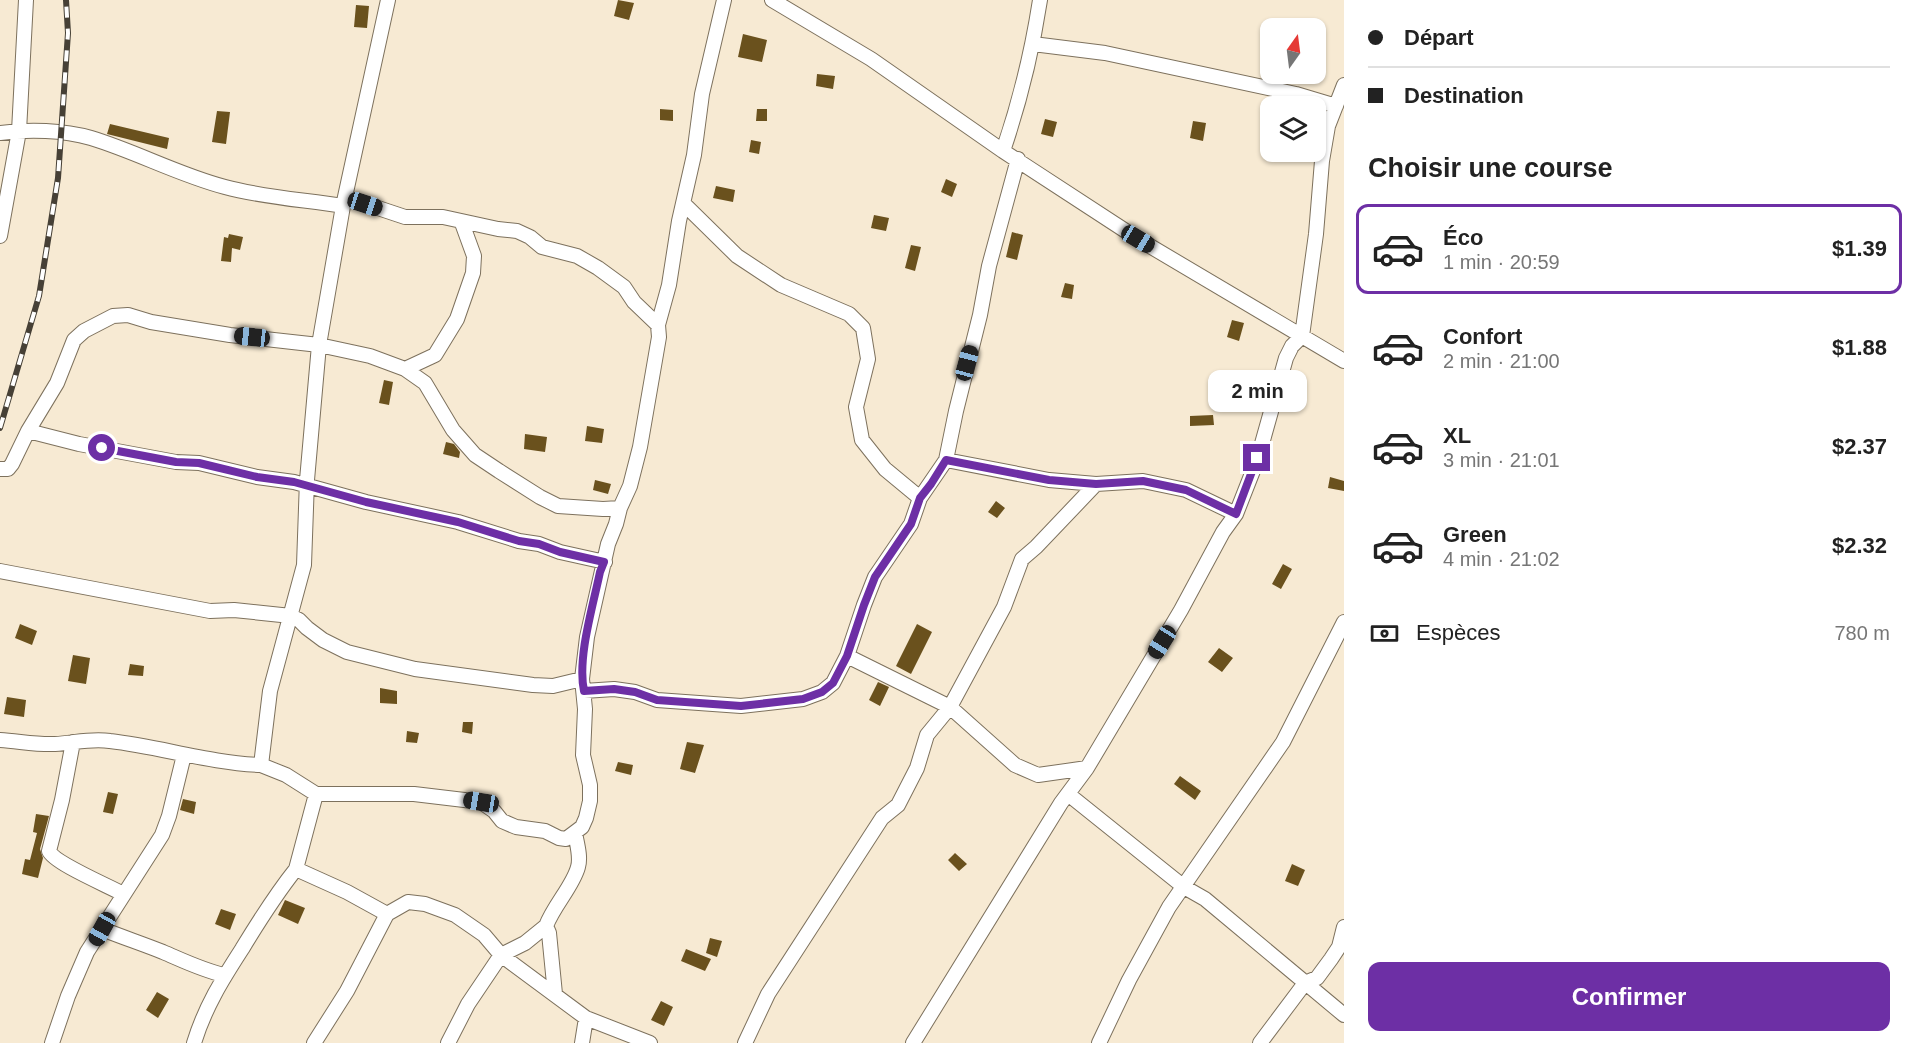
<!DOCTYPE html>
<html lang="fr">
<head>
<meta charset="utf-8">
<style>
	body { margin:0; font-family:Helvetica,sans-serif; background:#f6f6f6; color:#222; height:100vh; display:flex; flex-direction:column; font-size:22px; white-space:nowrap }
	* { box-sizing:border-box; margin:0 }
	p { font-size:20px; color:#767676 }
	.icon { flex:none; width:33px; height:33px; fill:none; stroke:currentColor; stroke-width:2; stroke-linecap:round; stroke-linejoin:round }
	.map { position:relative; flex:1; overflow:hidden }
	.details { display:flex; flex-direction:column; background:#fff; width:570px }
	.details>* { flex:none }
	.hud { display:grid; align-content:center; height:132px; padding:0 24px; background:#fff }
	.needle { width:39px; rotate:14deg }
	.buttons { position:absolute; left:1260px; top:18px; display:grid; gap:12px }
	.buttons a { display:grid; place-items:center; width:66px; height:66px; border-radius:12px; background:#fff; box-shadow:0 2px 4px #0004; font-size:30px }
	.end { position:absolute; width:27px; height:27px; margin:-14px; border:8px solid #6d2fa5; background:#fff; box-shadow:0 0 0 3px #fff }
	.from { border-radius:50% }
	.bubble { position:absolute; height:42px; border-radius:12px; background:#fff; box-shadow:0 2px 4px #0004; font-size:20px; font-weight:700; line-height:42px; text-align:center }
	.car { position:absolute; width:18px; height:36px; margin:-18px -9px; border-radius:8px; box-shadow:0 0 4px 2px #0007; background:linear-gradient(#222 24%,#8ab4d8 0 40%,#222 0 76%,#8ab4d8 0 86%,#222 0) }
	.hud b { display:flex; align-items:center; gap:21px; height:57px; font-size:22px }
	.hud b+b { border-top:2px solid #e0e0e0 }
	.hud i { width:15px; height:15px; background:#222 }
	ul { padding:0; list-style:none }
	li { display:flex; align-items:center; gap:18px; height:90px; margin:0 12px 9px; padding:0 12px; border:3px solid transparent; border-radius:12px }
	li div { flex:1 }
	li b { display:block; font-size:22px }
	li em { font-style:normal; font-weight:700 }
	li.on { border-color:#6d2fa5 }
	li>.icon { width:54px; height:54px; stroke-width:1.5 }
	h2 { padding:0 24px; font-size:27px; line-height:72px }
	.pay { display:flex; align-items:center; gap:15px; height:66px; padding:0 24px; font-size:22px }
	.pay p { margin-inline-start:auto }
	.cta { display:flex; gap:12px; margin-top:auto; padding:12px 24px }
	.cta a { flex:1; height:69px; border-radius:12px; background:#6d2fa5; color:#fff; font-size:24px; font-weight:700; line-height:69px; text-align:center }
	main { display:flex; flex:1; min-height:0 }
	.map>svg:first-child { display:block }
	.building { fill:#6a511d }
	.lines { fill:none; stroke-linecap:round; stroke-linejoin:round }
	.minor-casing { stroke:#7d715d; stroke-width:16 }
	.minor { stroke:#fff; stroke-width:14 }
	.rail-casing { stroke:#464036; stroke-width:6 }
	.rail { stroke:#fff; stroke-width:4; stroke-dasharray:11; stroke-linecap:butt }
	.route { stroke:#6d2fa5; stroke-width:8 }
</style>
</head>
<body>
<main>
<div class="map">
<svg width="1344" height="1043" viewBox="0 0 1344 1043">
	<rect width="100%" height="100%" fill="#f7ead3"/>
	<path class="building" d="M618,0L634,3L629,20L614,16Z
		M356,5L369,6L367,28L354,27Z
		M743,34L767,40L762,62L738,57Z
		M817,74L835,76L833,89L816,86Z
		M660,109L673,110V121L660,120Z
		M757,109H767V121H756Z
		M217,111L230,112L226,144L212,142Z
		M1045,119L1057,122L1053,137L1041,134Z
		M1193,121L1206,123L1203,141L1190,138Z
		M110,124L169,138L167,149L107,134Z
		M751,140L761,142L759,154L749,152Z
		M946,179L957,184L952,197L941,192Z
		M716,186L735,190L733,202L713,198Z
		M874,215L889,218L886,231L871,228Z
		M1012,232L1023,235L1017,260L1006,257Z
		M229,234L243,237L240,250L232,248L231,262L221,261L224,237L228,238Z
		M911,245L921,247L915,271L905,268Z
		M1065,283L1074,285L1072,299L1061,297Z
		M1232,320L1244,323L1239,341L1227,337Z
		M384,380L393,382L389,405L379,403Z
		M1213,415L1214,425L1190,426V416Z
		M587,426L604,429L602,443L585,441Z
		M525,434L547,437L545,452L524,449Z
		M446,442L454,444L460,452L459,458L443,454Z
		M1330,477L1344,481V491L1328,488Z
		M595,480L611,484L608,494L593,490Z
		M996,501L1005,508L997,518L988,512Z
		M1283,564L1292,569L1281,589L1272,584Z
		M20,624L37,631L32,645L15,638Z
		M917,624L932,632L911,674L896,666Z
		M1219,648L1233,658L1222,672L1208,662Z
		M73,655L90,658L86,684L68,681Z
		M130,664L144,666L143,676L128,675Z
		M878,682L889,687L880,706L869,700Z
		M380,688L397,691V704L380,703Z
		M7,697L26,700L24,717L4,714Z
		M463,722H473L472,734L462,732Z
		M407,731L419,733L417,743L406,742Z
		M687,742L704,745L695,773L680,769Z
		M618,762L633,765L631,775L615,771Z
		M1180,776L1201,791L1195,800L1174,784Z
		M108,792L118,794L113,814L103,812Z
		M183,799L196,802L194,814L180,810Z
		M36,814L49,816L40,849L43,858L38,878L22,874L25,859L30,860L37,833L33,832Z
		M955,853L967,864L959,871L948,860Z
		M1292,864L1305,870L1298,886L1285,881Z
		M285,900L305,908L298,924L278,915Z
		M221,909L236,914L230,930L215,924Z
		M710,938L722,941L717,957L706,953Z
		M686,949L711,959L705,971L681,961Z
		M157,992L169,999L158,1018L146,1010Z
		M661,1001L673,1007L664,1026L651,1020Z"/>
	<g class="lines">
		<defs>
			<path id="minor" d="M772,0L871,59L1003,151L1138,239L1344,361
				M1033,44L1105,53L1296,94L1336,106
				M0,133C29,129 63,130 91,138C137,152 179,175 225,187C261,197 306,200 343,206
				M1003,151C1020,101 1032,52 1040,0
				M345,197L405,217H443L498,229L517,231L530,237L542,247L577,256L598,268L624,287L634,302L658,325
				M683,203L737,256L781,285L849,314L863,328L868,359L856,407L862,440L885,469L920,498
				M0,236L19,131L26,0
				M405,369L435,355L457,319L473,273L474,256L462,223
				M28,431L79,444L176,462L199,463L257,477L294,482L366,502L458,522L519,541L539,544L560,552L605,562
				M946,460L1049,480L1096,484L1143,481L1186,490L1236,514
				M0,469H8L12,464L28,431L57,383L74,340L84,331L113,316L128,315L151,322L230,335L319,345L370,356L405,369L425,383L453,430L475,455L499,471L540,497L558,506L603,509L620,508
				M0,571L210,611L234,610L291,616L299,620L307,628L323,640L347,652L415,669L533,685L553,686L582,679
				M847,656L950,707L1015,765L1038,775L1087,768
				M584,691L614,689L635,692L657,700L741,706L803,699L822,692L833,683L847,656L864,605L875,577L911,524L920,498L946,460L956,411L980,315L989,266L1018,159
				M0,740C18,741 37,745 55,744C74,743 91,738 110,741C161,747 210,763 261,765
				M73,742L62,800L49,851C54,863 109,886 123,894
				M316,794H414L481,802L494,811L502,821L516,827L545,831L559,838L566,839L582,827L586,818L590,801V785L583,755L585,709L582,679L587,637L608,544L616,524L620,508L630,486L640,447L659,337L658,325L669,285L679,221L694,155L702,94L724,0
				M1068,794L1184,887L1205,899L1344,1015
				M387,914L408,902L425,904L455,915L484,935L501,955L586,1018L650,1043
				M102,929C122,937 143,944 163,952C184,961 202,970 224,975
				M555,994L549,933L546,926C554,905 573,886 578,867C581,857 577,844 575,833
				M52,1043L68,996L87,952L162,835L169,816L184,755
				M194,1043C205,1007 222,980 242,949C259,921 276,894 296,869
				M314,1043L347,991L387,914L347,892L296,869L316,794L286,775L261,765L270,691L304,565L307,480L319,345L343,206L388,0
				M448,1043L468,1004L501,955L525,943L546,926
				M582,1043L586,1018
				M745,1043L768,994L882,818L898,805L917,768L927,735L950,707L1004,607L1022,559L1036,547L1096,484
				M913,1043L1061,803L1087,768L1181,610L1223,532L1236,514L1258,458L1286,358L1292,346L1302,336L1316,234L1322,161L1328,126L1344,85
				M1099,1043L1129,980L1169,907L1283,742L1344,622
				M1260,1043L1305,983L1317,978L1331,959L1339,947L1344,927"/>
		</defs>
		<use href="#minor" class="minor-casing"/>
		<use href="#minor" class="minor"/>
		<defs>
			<path id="rail" d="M0,428L39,296L58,178L68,33L66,0"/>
		</defs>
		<use href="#rail" class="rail-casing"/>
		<use href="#rail" class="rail"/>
	</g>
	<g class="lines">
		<path class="route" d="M102,448L176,462L199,463L257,477L294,482L366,502L458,522L519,541L539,544L560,552L604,562L600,572C593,606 577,658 584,691L614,689L635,692L657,700L741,706L803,699L822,692L833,683L847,656L864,605L875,577L911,524L920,498L931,484L946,460L1049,480L1096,484L1143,481L1186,490L1236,514L1257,458"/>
	</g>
</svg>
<div class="buttons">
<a><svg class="needle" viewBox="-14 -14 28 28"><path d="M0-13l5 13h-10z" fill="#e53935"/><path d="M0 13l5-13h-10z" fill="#767676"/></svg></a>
<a><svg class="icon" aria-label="layers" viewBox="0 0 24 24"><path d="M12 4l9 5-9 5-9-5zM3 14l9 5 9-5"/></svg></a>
</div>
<i class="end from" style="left:102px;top:448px"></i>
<i class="end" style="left:1257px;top:458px"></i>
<div class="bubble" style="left:1208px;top:370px;width:99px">2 min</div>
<i class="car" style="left:365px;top:204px;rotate:108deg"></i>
<i class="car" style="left:1138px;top:239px;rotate:121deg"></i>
<i class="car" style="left:252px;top:337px;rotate:276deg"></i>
<i class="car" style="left:967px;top:363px;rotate:15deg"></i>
<i class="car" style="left:1162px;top:642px;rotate:212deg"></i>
<i class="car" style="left:481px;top:802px;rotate:279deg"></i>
<i class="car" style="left:102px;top:929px;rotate:209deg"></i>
</div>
<section class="details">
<div class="hud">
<b><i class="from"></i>Départ</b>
<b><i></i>Destination</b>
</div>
<h2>Choisir une course</h2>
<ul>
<li class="on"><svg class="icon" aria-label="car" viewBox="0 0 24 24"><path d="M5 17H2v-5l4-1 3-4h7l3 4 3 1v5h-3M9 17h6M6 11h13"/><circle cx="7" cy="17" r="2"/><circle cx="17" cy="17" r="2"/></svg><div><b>Éco</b><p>1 min · 20:59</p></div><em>$1.39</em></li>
<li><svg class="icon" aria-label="car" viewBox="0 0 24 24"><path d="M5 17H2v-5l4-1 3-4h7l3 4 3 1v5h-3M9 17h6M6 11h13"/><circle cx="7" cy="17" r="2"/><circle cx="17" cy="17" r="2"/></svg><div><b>Confort</b><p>2 min · 21:00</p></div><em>$1.88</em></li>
<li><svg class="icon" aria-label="car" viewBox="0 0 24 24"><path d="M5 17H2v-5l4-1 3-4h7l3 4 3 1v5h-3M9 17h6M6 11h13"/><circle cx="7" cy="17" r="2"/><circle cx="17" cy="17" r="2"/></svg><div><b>XL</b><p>3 min · 21:01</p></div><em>$2.37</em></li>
<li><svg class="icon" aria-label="car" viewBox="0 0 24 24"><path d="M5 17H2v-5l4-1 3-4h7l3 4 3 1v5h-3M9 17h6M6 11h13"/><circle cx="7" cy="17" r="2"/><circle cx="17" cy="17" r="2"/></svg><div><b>Green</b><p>4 min · 21:02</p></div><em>$2.32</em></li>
</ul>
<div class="pay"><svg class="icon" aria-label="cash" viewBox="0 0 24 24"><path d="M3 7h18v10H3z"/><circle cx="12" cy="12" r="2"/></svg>Espèces<p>780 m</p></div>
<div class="cta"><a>Confirmer</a></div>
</section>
</main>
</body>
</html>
